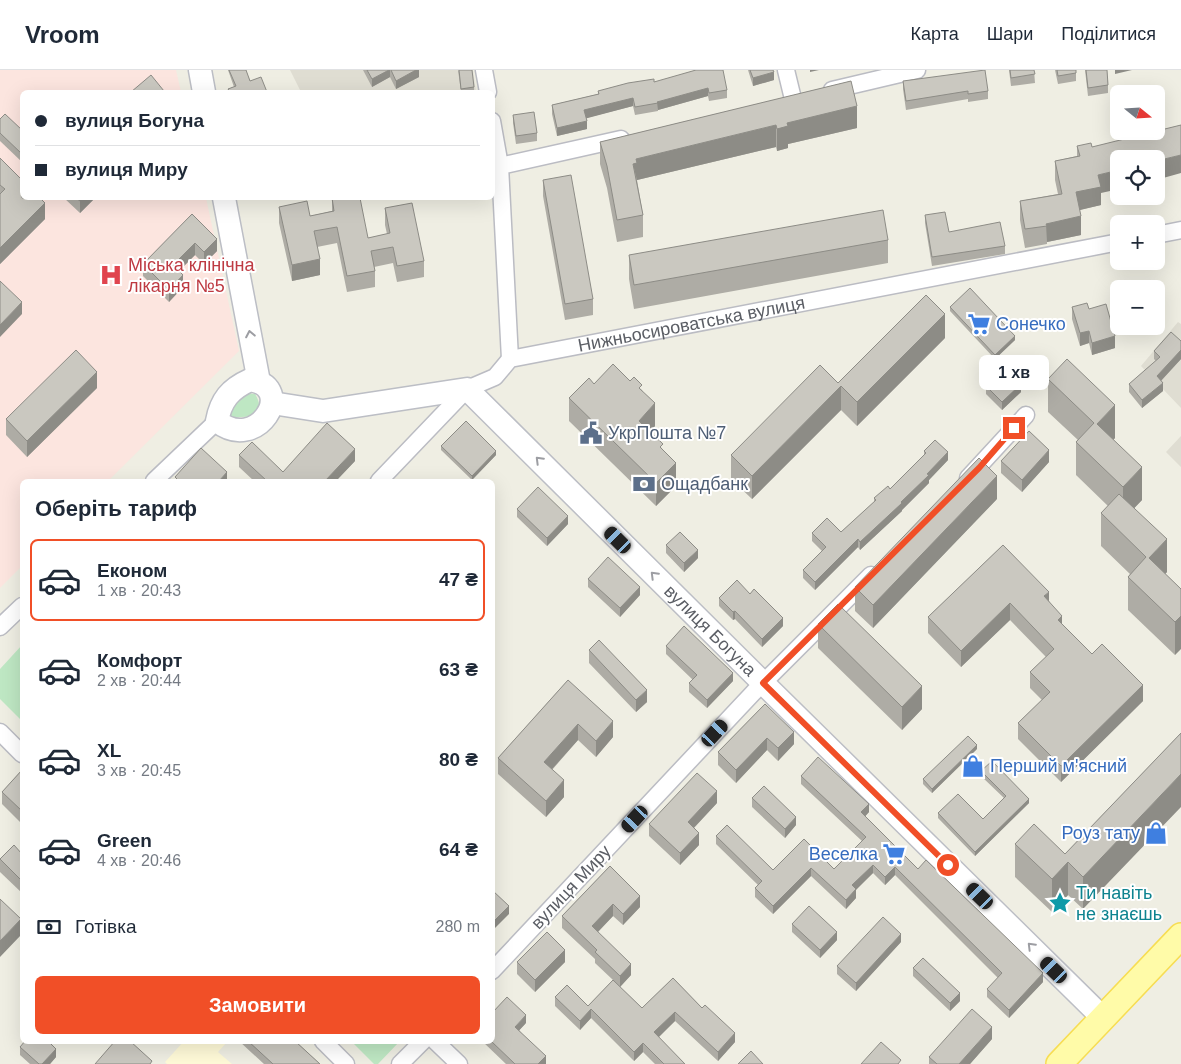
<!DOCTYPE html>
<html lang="uk">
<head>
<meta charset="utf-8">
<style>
	body { margin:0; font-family:Arial,sans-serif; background:#f6f6f7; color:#1f2937; height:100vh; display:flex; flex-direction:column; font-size:19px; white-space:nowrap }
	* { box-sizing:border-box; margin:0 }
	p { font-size:16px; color:#747a83 }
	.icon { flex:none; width:28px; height:28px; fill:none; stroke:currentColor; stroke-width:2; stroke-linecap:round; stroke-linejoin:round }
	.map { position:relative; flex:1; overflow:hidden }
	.side { position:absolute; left:20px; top:409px; width:475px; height:565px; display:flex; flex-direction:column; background:#fff; border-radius:8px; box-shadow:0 5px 20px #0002 }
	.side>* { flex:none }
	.top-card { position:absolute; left:20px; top:20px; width:475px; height:110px; border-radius:8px; box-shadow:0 5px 20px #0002; display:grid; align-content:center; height:110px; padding:0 15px; background:#fff }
	.needle { width:32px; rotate:108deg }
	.fabs { position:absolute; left:1110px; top:15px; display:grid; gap:10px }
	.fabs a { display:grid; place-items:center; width:55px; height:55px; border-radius:8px; background:#fff; box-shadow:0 5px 20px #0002; font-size:25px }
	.end { position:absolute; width:22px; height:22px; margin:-11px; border:6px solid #f14f27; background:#fff; box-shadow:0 0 0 2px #fff }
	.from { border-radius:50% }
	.bubble { position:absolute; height:35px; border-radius:8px; background:#fff; box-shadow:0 5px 20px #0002; font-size:16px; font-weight:700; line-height:35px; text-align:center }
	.car { position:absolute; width:15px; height:30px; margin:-15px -8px; border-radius:6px; box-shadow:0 0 4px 1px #0007; background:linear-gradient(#222 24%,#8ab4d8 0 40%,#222 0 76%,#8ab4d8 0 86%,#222 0) }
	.top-card b { display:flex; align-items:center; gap:18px; height:48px; font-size:19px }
	.top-card b+b { border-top:1px solid #e0e1e3 }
	.top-card i { width:12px; height:12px; background:#1f2937 }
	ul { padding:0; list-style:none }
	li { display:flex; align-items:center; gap:15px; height:82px; margin:0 10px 8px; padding:0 5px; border:2px solid transparent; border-radius:8px }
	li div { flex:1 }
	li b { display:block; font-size:19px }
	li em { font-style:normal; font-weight:700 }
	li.active { border-color:#f14f27 }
	li>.icon { width:45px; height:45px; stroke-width:1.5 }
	h2 { padding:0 15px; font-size:22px; line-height:60px }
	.pay { display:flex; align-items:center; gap:12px; height:55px; padding:0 15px; font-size:19px }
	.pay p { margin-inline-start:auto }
	.action { display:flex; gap:10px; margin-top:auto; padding:10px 15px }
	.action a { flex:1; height:58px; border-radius:8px; background:#f14f27; color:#fff; font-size:20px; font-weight:700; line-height:58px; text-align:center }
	header { display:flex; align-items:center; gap:30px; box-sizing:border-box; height:70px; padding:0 25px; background:#fff; border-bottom:1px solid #e0e1e3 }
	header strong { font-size:24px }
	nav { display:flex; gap:28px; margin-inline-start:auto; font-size:18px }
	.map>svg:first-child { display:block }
	.commercial { fill:#fffad8 }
	.education { fill:#dfddd2 }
	.medical { fill:#fce5df }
	.green { fill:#bee7c3 }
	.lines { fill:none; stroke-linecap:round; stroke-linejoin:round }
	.minor-casing { stroke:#bbbcc3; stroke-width:19 }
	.secondary-casing { stroke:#bcbec5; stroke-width:25 }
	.primary-casing { stroke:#f7dd53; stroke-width:28 }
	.minor { stroke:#fff; stroke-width:16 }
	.secondary { stroke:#fff; stroke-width:22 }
	.primary { stroke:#fffba8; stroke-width:25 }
	.wall { fill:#aeaca5 }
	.shaded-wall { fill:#8d8c86 }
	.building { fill:#cac8c0; stroke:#8d8c86 }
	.oneway { stroke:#9d9ea3 }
	.route { stroke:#f14f27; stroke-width:6 }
	.labels { text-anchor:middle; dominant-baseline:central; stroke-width:4; stroke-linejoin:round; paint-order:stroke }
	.health-label { font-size:18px; fill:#be3a42; stroke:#fff; text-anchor:start }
	.street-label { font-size:18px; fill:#5b5e65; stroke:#fff }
	.shop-label { font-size:18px; fill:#366cbe; stroke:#fff; text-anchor:start }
	.service-label { font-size:18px; fill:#4e5e75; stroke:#fff; text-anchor:start }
	.culture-label { font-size:18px; fill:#0d838f; stroke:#fff; text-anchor:start }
</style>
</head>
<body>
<header>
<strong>Vroom</strong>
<nav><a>Карта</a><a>Шари</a><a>Поділитися</a></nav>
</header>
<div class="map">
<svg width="1181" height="994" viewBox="0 0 1181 994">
	<rect width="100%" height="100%" fill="#efeee3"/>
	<path class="commercial" d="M184,971H228L218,982L232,994H167L165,992Z"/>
	<path class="education" d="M290,0H473L476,22H301Z
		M1178,252L1181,254V338L1141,296Z
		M1181,366V397L1166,382Z"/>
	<path class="medical" d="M0,0H176L181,22H22V128H206L239,281L108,411H22V496L0,518Z"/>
	<path class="green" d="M246,323L255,324C260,332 261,338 255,346L229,348L227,341Z
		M22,575V651L0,629V599Z
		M351,971H400L378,994H374Z"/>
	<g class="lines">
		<defs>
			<g id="minor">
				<path d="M484,0L488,22"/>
				<path d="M786,0L793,29"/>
				<path d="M832,20L917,0"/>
				<path d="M492,51L500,96L510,289"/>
				<path d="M500,96L621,69"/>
				<path d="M1156,165L1181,160"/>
				<path d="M968,408L1026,345"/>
				<path d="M154,411L217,351"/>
				<path id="s1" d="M379,411L467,319L495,307L510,289L1119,172"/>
				<path d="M0,557L22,536"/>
				<path d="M0,662L22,684"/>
				<path d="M492,901L753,623L871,505"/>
				<path d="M323,971L346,994"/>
				<path d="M435,971L459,994"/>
				<path d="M400,994L423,971"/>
			</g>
			<g id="secondary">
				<path d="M200,0L204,22"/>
				<path d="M224,128L259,312"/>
				<path d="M250,310C298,317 257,384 217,351C221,330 230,319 250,310Z"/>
				<path id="s2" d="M272,333L323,341L467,319L763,613L1103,948"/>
			</g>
			<path id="primary" d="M1059,994L1181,866"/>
		</defs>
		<use href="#minor" class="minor-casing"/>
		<use href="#secondary" class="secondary-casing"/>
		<use href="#primary" class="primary-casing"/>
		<use href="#minor" class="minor"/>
		<use href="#secondary" class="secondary"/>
		<use href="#primary" class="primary"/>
	</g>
	<path class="wall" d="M228,0H246L250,11L267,22H228V19L234,17Z
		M363,0H419V7L396,19L390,7L372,17Z
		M458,0L474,17V21L461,22Z
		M748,0H773L774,10L753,16Z
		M1009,0H1034L1035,13L1011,16Z
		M1055,0H1076V11L1058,14Z
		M1085,0H1107L1108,15V23L1088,26Z
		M851,11L857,58L788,74V78L777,81L776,77L637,110L643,145V167L617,172L607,118L600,94V72Z
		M903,11L988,21V29L968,32V29L906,40L903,19Z
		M654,12L727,20V28L709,31L708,26L658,40V41L635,45L633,36L586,48L587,59L557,66L552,44V35L598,24V21Z
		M513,45L537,63V71L516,74L513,53Z
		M0,49L22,60V92L0,71Z
		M1077,76L1101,123V135L1079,140L1081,165L1047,172V174L1025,178L1020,150V131L1058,124L1055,110V91L1077,86Z
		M0,88L45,149L0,194Z
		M543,110L593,229V245L565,250L543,126Z
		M64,128H95L80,143Z
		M332,128L368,168L387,164L385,155V138L424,191V207L397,212L393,193L374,197L375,201V217L347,222L337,173L317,177L320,205L292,211L279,153V137L310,146L332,141Z
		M192,144L217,181L204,194L195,185L179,201L183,217L169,232L143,206V194Z
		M925,145L949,162L1005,176V184L932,196L925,153Z
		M888,170V193L634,239L629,209V185Z
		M950,237L1015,270L995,289L950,241Z
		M1072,237L1089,239L1115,278L1092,285L1089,273L1080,276L1072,249Z
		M945,268L857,356L841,340L752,429L731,409V385L838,313Z
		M1181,271V289L1161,311L1163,321L1142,338L1129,322V314L1156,291L1154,289V281Z
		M1048,309L1115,368L1113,370L1142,430L1134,438L1167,502L1165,504L1181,519L1175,585L1128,540V507L1130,504L1101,476V443L1108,436L1076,405V372L1078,370L1048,342Z
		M630,311L642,320L655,356L650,362L663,380L676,416L656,436L569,351V328L594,314Z
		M986,316L1021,322L1002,340L986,324Z
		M97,318L27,387L6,365V349Z
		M441,376L496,385L472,410L441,380Z
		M924,381L948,390L929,410V413L902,440V441L860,480L858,477L815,520L803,508V500L822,481L812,471V463L841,462L874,432V428L890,419L924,385Z
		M239,385L283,402L355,391L336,411H254L239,397Z
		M1001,391L1049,392L1022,422L1001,403Z
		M997,429L873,558L855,541V517Z
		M517,439L568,454L547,476L517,447Z
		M666,475L698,488L684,502L666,483Z
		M1003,475L1049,531L1062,554L1092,584L1143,631L1061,712L1018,669V653L1042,630L1030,618V602L1046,587L1010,550L961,597L928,563V547Z
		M588,509L640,525L620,547L588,517Z
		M719,528L783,556L762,577L735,549L733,550L719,536Z
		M818,554L922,639L902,660L818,578Z
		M666,576L733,611L707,638L689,622V613L693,610L666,584Z
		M589,580L647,632L636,642L589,593Z
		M568,610L613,667L596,687L578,670L552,700L564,727L546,747L498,704V688Z
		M765,634L794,674L778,691L767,680L736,713L718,695V682Z
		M1181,663L1083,839L1068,825L1052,842L1015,807V774L1065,784Z
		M977,679L932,723L923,714V709Z
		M22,700V754L2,734V722Z
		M981,701L1029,733L975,786L938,748V743L983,749L1004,728L981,706Z
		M801,706L869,742L865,746L918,799L1043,912L1009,948L987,927V919L998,908L895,805L885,815L873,803L856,819V828L846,839L811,806L773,844L755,827V818L758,815L716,774V766L773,800L804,769L834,799L862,771L801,714Z
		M752,728L796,755L785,768L752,737Z
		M717,733L694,758L699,775L680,795L649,766V754Z
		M22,784V823L0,802V789Z
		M610,796L640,837L623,855L613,846L598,862L631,905L620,917L642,938L673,908L735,972L718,991L675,951L658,967L685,994H655L643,982L634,991L591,948L580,960L555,936V927L588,936L613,910L595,893V889L562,858V846Z
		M792,854L837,870L820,888L792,862Z
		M901,872L856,921L837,904V896Z
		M517,892H565L535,922L517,904Z
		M913,898L960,931L950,941L913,906Z
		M526,953L519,960L546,994H506L482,971H492Z
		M992,969L970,994H929V987Z
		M239,971H295L320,994H264Z
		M20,977L56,987L50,994H30L20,985Z"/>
	<path class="shaded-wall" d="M389,0H390V7L372,17V9Z
		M416,0H419V7L396,19V11Z
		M810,0H819L810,2Z
		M1115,0H1132L1115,4Z
		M774,2V10L753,16V8Z
		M708,18V26L658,40L657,32Z
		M633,28V36L584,49V40Z
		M857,36V58L788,74V78L777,81V59L787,53Z
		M587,51V59L557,66V58Z
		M776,55V77L637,110L633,94L636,89Z
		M1181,85V103L1156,110V91Z
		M1119,100V119L1101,123V135L1076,141V122L1098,105Z
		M83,128H95L80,143V131Z
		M45,133V149L0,194V178Z
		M1081,146V165L1047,172L1046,154Z
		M217,169V181L204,194V182Z
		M195,173V185L173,207V195Z
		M320,189V205L292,211V195Z
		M183,205V217L169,232V220Z
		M22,232V244L0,267V255Z
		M945,244V268L857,356V332Z
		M1089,261V273L1080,276V263Z
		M1015,266V270L995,289V285Z
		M1115,266V278L1092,285V273Z
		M1181,280V289L1157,315V306Z
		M97,302V318L27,387V371Z
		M1163,313V321L1142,338V330Z
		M1021,314V322L1002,340V332Z
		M841,316V340L752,429V406Z
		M655,333V356L639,373V351Z
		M1115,335V368L1097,387V354Z
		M355,379V391L336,411H325Z
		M1049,380V392L1022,422V410Z
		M496,381V385L472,410V406Z
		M948,382V390L929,410V413L902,440V441L860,480V472L901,432Z
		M676,393V416L656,436V413Z
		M1142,397V430L1123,450V417Z
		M227,402V411H219Z
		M997,406V429L873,558V535Z
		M568,446V454L547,476V468Z
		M858,469V477L815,520V512Z
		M1167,469V502L1149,521V488Z
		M698,480V488L684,502V493Z
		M640,517V525L620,547V538Z
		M1049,522V538L1044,526Z
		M1010,533V550L961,597V581Z
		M735,541V549L733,550V542Z
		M1062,546V562L1058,550Z
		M1181,546V579L1175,585V552Z
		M783,548V556L762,577V569Z
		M733,603V611L707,638V630Z
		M1143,615V631L1061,712V696Z
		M922,616V639L902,660V637Z
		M647,620V632L636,642V630Z
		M613,651V667L596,687V671Z
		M578,654V670L544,708V692Z
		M794,662V674L778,691V678Z
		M767,668V680L736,713V700Z
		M977,675V679L932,723V719Z
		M1181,704V737L1083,839V807Z
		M564,710V727L546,747V731Z
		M717,721V733L688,764V752Z
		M1029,729V733L975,786V782Z
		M869,734V742L861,751V742Z
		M796,747V755L785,768V759Z
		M699,763V775L680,795V783Z
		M1068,792V825L1052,842V809Z
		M873,795V803L852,824V815Z
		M895,797V805L885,815V807Z
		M811,798V806L773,844V836Z
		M856,819V828L846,839V830Z
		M640,826V837L623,855V844Z
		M613,834V846L592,868V856Z
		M509,836V844L492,861V853Z
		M21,849V865L0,887V871Z
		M837,862V870L820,888V880Z
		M901,864V872L856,921V913Z
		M565,880V892L535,922V910Z
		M631,894V905L620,917V906Z
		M1043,903V912L1009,948V940Z
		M960,923V931L950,941V933Z
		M591,939V948L580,960V951Z
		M675,942V951L654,972V962Z
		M526,945V953L515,965V957Z
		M992,957V969L970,994H959Z
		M735,963V972L718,991V982Z
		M643,973V982L634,991V982Z
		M56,979V987L50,994H42Z
		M546,986V994H538Z"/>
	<path class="building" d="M229,0H246L250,11L261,7L267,22H230L228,19L236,16Z
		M367,0H389L372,9Z
		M391,0H416L396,11Z
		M459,0H472L474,17L461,19Z
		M696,0H723L727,20L709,23L708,18L657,32L658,33L635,37L633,28L584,40L587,51L557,58L552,35L599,24L598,21L628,13L654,9V12Z
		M750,0H773L774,2L753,8Z
		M985,0L988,21L968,24V21L906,31L903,11Z
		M1010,0H1034L1035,4L1011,8Z
		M1057,0H1076V3L1058,6Z
		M1086,0H1107L1108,15L1088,18Z
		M151,5L164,21L162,22H131Z
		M851,11L857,36L787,53L788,56L777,59L776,55L636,89L637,93L633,94L643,145L617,150L607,96L600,72Z
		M534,42L537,63L516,66L513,45Z
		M5,44L22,60V84L0,63V49Z
		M1181,55V85L1156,91V89H1119V100L1098,105L1101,117L1076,122L1081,146L1046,154L1047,156L1025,159L1020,131L1062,124L1055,91L1080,86L1077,76L1091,73L1092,77Z
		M0,88L22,110V128H40L45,133L0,178V124L5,119L0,115Z
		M571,105L593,229L565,234L543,110Z
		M76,128H83L80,131Z
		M332,128H360L368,168L390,163L385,138L412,133L424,191L397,196L393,177L371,181L375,201L347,206L337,157L314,161L320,189L292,195L279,137L307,131L310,146L334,141Z
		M883,140L888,170L634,215L629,185Z
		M945,142L949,162L1000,152L1005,176L932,187L925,145Z
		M192,144L217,169L204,182L195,173L173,195L183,205L169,220L143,194Z
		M0,211L22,232L0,255Z
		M970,218L1015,266L995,285L950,237Z
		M926,225L945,244L857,332L841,316L752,406L731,385L820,295L838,313Z
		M1087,233L1089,239L1106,234L1115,266L1092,273L1089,261L1080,263L1072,237Z
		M1171,262L1181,271V280L1157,306L1163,313L1142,330L1129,314L1160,287L1154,281Z
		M76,280L97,302L27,371L6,349Z
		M1067,289L1115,335L1097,354L1142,397L1123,417L1076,372L1094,353L1048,309Z
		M613,294L630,311L634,307L642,315L639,318L655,333L639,351L663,374L660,377L676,393L656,413L569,328L589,308L594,314Z
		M1005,298L1021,314L1002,332L986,316Z
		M466,351L496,381L472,406L441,376Z
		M327,353L355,379L325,411H267L239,385L252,372L283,402Z
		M1029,361L1049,380L1022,410L1001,391Z
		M935,370L948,382L927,404L929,405L901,432L902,433L860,472L858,469L815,512L803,500L826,477L812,463L827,448L841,462L876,430L874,428L888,416L890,419L926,383L924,381Z
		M201,378L227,402L219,411H179L175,407Z
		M979,388L997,406L873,535L855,517Z
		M538,417L568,446L547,468L517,439Z
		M1119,424L1167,469L1149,488L1181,519V546L1175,552L1128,507L1146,487L1101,443Z
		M680,462L698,480L684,493L666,475Z
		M1003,475L1049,522L1044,526L1062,546L1058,550L1092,584L1102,574L1143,615L1061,696L1018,653L1050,622L1030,602L1054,579L1010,533L961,581L928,547Z
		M608,487L640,517L620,538L588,509Z
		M737,510L750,524L754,519L783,548L762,569L735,541L733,542L719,528Z
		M838,534L922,616L902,637L818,554Z
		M684,556L733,603L707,630L689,613L697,605L666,576Z
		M599,570L647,620L636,630L589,580Z
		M568,610L613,651L596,671L578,654L544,692L564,710L546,731L498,688Z
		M765,634L794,662L778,678L767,668L736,700L718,682Z
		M1181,663V704L1083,807L1068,792L1052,809L1015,774L1034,754L1065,784Z
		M968,666L977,675L932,719L923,709Z
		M818,687L869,734L861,742L918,799L926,790L1043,903L1009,940L987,919L1002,903L895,797L885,807L873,795L852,815L856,819L846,830L811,798L773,836L755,818L762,811L716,766L727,755L773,800L804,769L834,799L866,767L801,706Z
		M992,691L1029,729L975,782L938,743L958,724L983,749L1006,726L981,701Z
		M22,700V741L2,722Z
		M697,703L717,721L688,752L699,763L680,783L649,754Z
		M764,716L796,747L785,759L752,728Z
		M14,775L22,784V811L0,789Z
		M610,796L640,826L623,844L613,834L592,856L631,894L620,906L595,882L597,880L562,846Z
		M492,820L509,836L492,853Z
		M0,829L21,849L0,871Z
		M809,836L837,862L820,880L792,854Z
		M883,847L901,864L856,913L837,896Z
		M547,862L565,880L535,910L517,892Z
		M923,888L960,923L950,933L913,898Z
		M673,908L702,938L705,935L735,963L718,982L675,942L654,962L685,994H664L643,973L634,982L591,939L580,951L555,927L567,915L588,936L613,910L642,938Z
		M507,927L526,945L515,957L546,986L538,994H515L491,971H492V943Z
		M972,939L992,957L959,994H937L929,987Z
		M25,971H48L56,979L42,994H39L20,977Z
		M115,971H130L152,991L150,994H95Z
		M248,971H295L320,994H273Z
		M881,972L901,990L898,994H861Z
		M751,981L763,994H738Z"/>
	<defs><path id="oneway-chevron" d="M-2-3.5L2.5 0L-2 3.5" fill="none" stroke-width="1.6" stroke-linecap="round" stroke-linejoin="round" transform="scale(1.25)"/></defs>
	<g class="oneway">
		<use href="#oneway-chevron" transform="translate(250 264) rotate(-101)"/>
		<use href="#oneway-chevron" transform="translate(539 390) rotate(-135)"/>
		<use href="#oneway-chevron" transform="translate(654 505) rotate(-135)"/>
		<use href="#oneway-chevron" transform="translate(1031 876) rotate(-135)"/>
	</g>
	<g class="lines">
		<path class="route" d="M948,795L763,613L979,398L1014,358"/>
	</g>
	<defs>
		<symbol id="hospital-bare" viewBox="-9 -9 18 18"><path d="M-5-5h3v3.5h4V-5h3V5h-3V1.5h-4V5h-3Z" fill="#e0444e" stroke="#fff" stroke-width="2.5" paint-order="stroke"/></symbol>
		<symbol id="supermarket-bare" viewBox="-9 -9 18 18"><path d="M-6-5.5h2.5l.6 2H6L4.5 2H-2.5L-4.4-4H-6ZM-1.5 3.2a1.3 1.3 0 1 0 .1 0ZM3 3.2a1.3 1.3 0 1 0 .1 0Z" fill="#3f7fe0" stroke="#fff" stroke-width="2.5" paint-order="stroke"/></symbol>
		<symbol id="civic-bare" viewBox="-9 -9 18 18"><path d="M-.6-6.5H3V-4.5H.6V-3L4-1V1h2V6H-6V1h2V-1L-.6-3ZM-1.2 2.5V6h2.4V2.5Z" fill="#5c6f8a" stroke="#fff" stroke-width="2.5" paint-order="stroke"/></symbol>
		<symbol id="bank-bare" viewBox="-9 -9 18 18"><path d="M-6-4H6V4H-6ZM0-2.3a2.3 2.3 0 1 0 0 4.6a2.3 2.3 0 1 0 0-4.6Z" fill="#5c6f8a" stroke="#fff" stroke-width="2.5" paint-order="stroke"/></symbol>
		<symbol id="shop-bare" viewBox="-9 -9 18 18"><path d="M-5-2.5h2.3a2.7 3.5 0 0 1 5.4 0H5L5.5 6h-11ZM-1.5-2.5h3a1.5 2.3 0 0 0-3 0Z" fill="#3f7fe0" stroke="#fff" stroke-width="2.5" paint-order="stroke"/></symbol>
		<symbol id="sight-bare" viewBox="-9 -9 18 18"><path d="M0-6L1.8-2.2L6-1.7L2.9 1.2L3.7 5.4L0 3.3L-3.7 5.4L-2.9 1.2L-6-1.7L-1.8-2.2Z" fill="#0f9aa8" stroke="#fff" stroke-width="2.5" paint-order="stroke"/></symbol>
	</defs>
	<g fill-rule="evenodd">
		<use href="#hospital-bare" x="95" y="189" width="32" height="32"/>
		<use href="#supermarket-bare" x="963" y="238" width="32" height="32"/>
		<use href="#civic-bare" x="575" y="347" width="32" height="32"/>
		<use href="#bank-bare" x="628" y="398" width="32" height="32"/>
		<use href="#shop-bare" x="957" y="680" width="32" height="32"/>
		<use href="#shop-bare" x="1140" y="747" width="32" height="32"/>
		<use href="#supermarket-bare" x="878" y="768" width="32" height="32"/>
		<use href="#sight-bare" x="1044" y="817" width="32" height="32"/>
	</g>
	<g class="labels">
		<g class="health-label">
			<text x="128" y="195">Міська клінічна<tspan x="128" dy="21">лікарня №5</tspan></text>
		</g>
		<g class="street-label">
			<text stroke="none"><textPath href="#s1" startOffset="366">Нижньосироватська вулиця</textPath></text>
			<text stroke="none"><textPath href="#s2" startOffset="540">вулиця Богуна</textPath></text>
			<text transform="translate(571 817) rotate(-47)">вулиця Миру</text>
		</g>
		<g class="shop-label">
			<text x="996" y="254">Сонечко</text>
			<text x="990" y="696">Перший м'ясний</text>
			<text x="1140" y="763" text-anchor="end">Роуз тату</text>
			<text x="878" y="784" text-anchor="end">Веселка</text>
		</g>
		<g class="service-label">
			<text x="608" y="363">УкрПошта №7</text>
			<text x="661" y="414">Ощадбанк</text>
		</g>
		<g class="culture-label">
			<text x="1076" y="823">Ти навіть<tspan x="1076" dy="21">не знаєшь</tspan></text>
		</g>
	</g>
</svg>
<div class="fabs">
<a><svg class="needle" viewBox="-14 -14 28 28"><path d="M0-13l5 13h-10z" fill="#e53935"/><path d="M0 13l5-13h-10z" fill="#747a83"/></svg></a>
<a><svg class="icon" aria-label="locate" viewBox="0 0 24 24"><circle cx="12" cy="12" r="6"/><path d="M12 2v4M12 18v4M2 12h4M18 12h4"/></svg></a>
<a>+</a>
<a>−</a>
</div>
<i class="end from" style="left:948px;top:795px"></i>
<i class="end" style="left:1014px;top:358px"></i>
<div class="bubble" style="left:979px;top:285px;width:70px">1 хв</div>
<i class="car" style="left:618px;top:470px;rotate:315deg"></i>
<i class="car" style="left:715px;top:663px;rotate:43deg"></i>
<i class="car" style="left:635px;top:749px;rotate:223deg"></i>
<i class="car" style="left:980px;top:826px;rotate:314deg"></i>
<i class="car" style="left:1054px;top:900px;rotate:314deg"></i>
<div class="top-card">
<b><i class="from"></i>вулиця Богуна</b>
<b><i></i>вулиця Миру</b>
</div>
<section class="side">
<h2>Оберіть тариф</h2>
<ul>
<li class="active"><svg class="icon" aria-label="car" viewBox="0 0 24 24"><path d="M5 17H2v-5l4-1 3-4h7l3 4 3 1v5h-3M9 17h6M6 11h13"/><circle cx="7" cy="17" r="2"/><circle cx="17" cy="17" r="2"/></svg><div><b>Економ</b><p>1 хв · 20:43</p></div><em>47 ₴</em></li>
<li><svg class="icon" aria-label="car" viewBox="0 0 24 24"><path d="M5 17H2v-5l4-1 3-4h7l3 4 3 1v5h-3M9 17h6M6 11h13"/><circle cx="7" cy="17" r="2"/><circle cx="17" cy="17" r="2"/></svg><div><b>Комфорт</b><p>2 хв · 20:44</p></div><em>63 ₴</em></li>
<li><svg class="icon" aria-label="car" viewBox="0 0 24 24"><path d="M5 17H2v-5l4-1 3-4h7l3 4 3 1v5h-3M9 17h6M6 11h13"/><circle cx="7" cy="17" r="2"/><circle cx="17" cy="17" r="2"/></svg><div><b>XL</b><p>3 хв · 20:45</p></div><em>80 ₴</em></li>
<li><svg class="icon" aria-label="car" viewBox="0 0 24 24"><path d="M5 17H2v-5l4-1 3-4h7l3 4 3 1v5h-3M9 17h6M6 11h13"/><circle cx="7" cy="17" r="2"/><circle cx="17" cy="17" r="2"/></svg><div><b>Green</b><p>4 хв · 20:46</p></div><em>64 ₴</em></li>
</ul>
<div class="pay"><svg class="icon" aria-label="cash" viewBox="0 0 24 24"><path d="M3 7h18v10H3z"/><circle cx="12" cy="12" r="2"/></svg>Готівка<p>280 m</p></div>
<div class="action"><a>Замовити</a></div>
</section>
</div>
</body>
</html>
